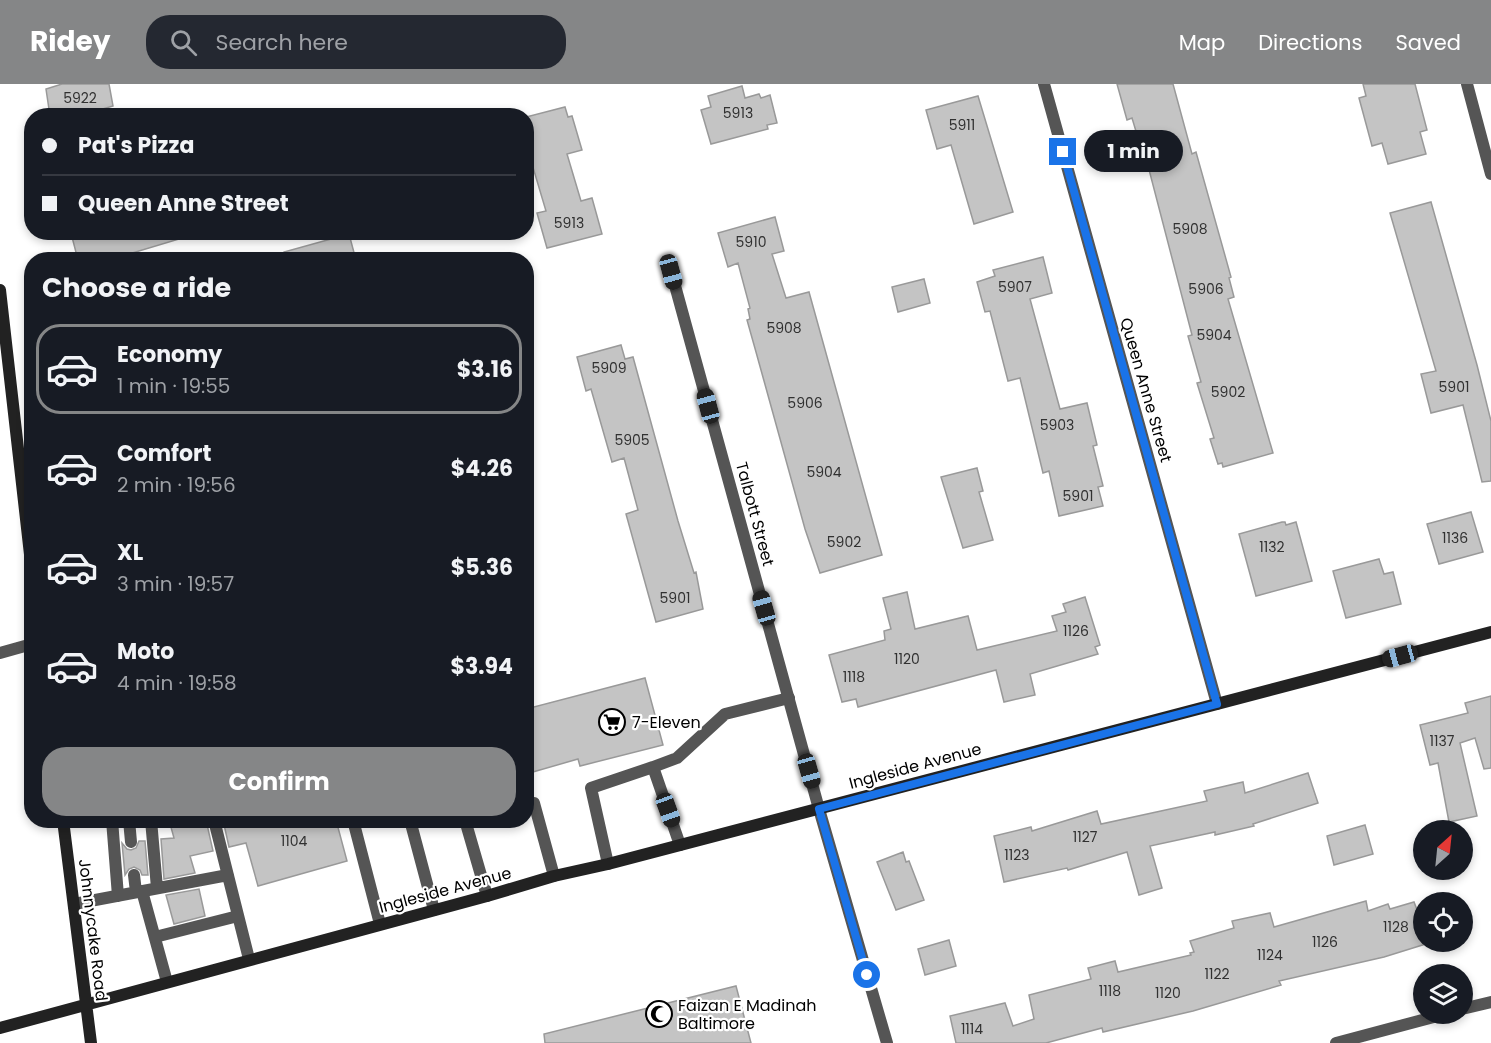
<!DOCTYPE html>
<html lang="en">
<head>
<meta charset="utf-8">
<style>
	body { margin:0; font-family:Poppins,sans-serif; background:#242831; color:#f1f3f6; height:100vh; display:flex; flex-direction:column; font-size:22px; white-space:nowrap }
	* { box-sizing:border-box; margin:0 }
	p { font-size:20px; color:#9ea1a6 }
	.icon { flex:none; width:33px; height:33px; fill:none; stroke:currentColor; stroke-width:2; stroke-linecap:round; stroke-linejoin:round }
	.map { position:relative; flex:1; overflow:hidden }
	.drawer { position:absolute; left:24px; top:168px; width:510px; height:576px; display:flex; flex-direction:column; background:#171b24; border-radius:24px; box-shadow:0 3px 9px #0003 }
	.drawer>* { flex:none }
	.banner { position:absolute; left:24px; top:24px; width:510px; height:132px; border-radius:24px; box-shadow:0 3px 9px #0003; display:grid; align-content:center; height:132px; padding:0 18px; background:#171b24 }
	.needle { width:39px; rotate:27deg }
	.fabs { position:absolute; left:1413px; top:736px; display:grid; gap:12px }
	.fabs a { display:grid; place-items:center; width:60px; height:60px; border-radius:50%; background:#171b24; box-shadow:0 3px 9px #0003; font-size:30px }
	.end { position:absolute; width:27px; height:27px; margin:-14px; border:8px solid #1a73e8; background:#fff; box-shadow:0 0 0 3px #fff }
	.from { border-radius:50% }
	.bubble { position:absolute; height:42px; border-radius:21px; background:#171b24; box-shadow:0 3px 9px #0003; font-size:20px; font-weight:700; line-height:42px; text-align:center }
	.car { position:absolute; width:18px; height:36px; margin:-18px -9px; border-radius:8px; box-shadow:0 0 4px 2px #0007; background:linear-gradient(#222 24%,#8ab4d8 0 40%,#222 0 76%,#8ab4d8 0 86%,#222 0) }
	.banner b { display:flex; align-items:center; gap:21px; height:57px; font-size:22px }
	.banner b+b { border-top:2px solid #363941 }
	.banner i { width:15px; height:15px; background:#f1f3f6 }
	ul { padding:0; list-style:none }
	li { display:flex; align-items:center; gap:18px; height:90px; margin:0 12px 9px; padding:0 6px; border:3px solid transparent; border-radius:24px }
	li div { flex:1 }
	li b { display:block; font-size:22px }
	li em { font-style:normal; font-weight:700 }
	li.current { border-color:#858687 }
	li>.icon { width:54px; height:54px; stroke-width:1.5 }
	h2 { padding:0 18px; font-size:27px; line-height:72px }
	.primary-button { display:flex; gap:12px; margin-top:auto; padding:12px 18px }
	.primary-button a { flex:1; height:69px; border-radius:24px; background:#858687; color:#fff; font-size:24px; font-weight:700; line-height:69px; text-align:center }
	header { display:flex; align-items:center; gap:36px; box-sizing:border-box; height:84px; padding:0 30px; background:#858687; color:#fff }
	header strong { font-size:28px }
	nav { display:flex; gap:33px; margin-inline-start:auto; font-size:21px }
	.search { width:420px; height:54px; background:#242831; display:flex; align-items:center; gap:15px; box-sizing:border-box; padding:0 21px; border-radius:24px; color:#9ea1a6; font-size:22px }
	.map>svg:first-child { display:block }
	.building { fill:#c4c4c4; stroke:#999; stroke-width:1.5 }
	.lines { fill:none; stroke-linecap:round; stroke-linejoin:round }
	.lane { stroke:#555; stroke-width:12 }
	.street { stroke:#555; stroke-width:12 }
	.secondary { stroke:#222; stroke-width:12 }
	.route { stroke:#1a73e8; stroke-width:8 }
	.labels { text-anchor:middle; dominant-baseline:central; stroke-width:4.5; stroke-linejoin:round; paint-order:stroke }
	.number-label { font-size:14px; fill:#313131 }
	.street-label { font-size:16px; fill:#000; stroke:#fff }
	.poi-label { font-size:16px; fill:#000; stroke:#fff; text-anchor:start }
</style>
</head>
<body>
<header>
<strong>Ridey</strong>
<div class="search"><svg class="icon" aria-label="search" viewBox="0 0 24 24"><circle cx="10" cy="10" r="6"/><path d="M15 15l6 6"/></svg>Search here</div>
<nav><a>Map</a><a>Directions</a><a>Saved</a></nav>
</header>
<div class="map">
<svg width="1491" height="959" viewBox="0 0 1491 959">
	<rect width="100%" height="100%" fill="#fff"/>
	<path class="building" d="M62,0H109L113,22L79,32H50L46,5Z
		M1117,0H1173L1192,70L1196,68L1231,193L1229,194L1234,213L1228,215L1273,369L1223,383L1222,379L1218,380L1210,355L1214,354L1197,299L1201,298L1188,252L1192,251L1146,74H1144L1132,34L1127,36Z
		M1363,0H1415L1427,46L1420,48L1426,70L1388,80L1382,59L1372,62L1359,14L1366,12Z
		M742,2L745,14L759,10L761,14L770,11L777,39L767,41L768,45L711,60L701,26L711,23L708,12Z
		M978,12L1013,128L974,140L951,61L937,65L926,26Z
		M565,23L568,33L572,32L582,66L567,70L581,117L592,114L602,150L547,164L537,129L546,127L532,80L526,81V33Z
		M1431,118L1477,281L1491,337V397L1482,398L1463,321L1431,329L1421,290L1436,287L1390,129Z
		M775,133L784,167L772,170L786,214L809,208L882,471L820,489L805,445L756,268L747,236L750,235L748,225L750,224L738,179L728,183L718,149Z
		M89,148H178L179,155L109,176H78L72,153Z
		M349,150L356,176H285L284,168Z
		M1043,173L1052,209L1030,215L1060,325L1087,319L1097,361L1093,362L1103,402L1098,403L1103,422L1059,432L1049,387L1043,389L1020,294L1008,297L990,227L985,228L977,198L995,192L993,186Z
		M924,195L930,219L898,228L892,203Z
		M621,261L625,275L633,273L678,437L694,489L696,488L703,525L656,538L626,430L638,426L624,374L612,378L591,305L586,307L577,273Z
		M977,384L983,407L979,408L993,456L963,464L941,393Z
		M1471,428L1483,468L1439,480L1427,440Z
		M1282,438H1285L1286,441L1296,438L1312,497L1256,512L1239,450Z
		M1379,475L1384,490L1393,488L1401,520L1346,534L1333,487Z
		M907,508L915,545L968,532L977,566L1057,547L1052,532L1066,528L1063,520L1085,513L1100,561L1095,563L1098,570L1030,590L1035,611L1004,618L996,586L858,623L856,615L842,618L829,571L885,556L884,547L891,545L883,514Z
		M645,594L663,661L580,682L578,675L526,690V625Z
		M1491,612V684L1484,685L1475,654L1460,659L1477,732L1449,738L1438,679L1430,681L1420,641L1468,629L1465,619Z
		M1308,689L1318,719L1253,740L1254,742L1215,751V748L1150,762L1162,804L1139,811L1127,768L1068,786L1067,784L1004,798L994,752L1031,743L1032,747L1097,727L1101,740L1207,717L1204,707L1243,698L1245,709Z
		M169,736H206L213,767L190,772L195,789L164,795L161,755L174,754Z
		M223,736H336L347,777L258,802L246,759L229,763Z
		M1365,741L1373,770L1334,781L1327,752Z
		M139,757H145L148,791H142L140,786L134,783L129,785L125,791L122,759L127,765L131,766L136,764Z
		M903,768L906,778L909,777L924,816L896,826L877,778Z
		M199,805L205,832L174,840L166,811Z
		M1366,817L1368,827L1388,820L1390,825L1414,818L1424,844V858L1429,859L1384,873L1279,897L1281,901L1193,927L1103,948L1102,944L1046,959H956L950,932L1005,919L1013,942L1034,935L1029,911L1091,895L1088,884L1115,877L1118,888L1191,871L1190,869L1194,868L1190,857L1234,844L1232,837L1270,829L1274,843Z
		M949,856L956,882L925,891L918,865Z
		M736,902L751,959H545L544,950Z"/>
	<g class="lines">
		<path class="lane" d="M653,683L677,674L725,630L789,614
			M526,721L534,719L554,792
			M112,736L118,812
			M129,736L131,758
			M151,736L157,804
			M214,736L249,875
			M353,736L380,840
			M465,736L487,812
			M608,780L591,704L653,683L680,761
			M134,791L136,808
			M142,807L167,898
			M74,820L228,791
			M155,853L238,832"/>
		<path class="street" d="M1044,0L1217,620
			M1467,0L1491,90
			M671,187L819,725L887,959
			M0,569L32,560
			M410,736L434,826
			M1462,925L1491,918
			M1336,959L1445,930"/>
		<path class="secondary" d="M0,206L32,488
			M63,736L91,959
			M0,944L487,812L554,792L608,780L1491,548"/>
	</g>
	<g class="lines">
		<path class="route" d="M867,891L819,725L1217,620L1063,68"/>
	</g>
	<defs>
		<symbol id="supermarket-ring" viewBox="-11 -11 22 22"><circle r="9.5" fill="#fff" stroke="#000" stroke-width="1.5"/><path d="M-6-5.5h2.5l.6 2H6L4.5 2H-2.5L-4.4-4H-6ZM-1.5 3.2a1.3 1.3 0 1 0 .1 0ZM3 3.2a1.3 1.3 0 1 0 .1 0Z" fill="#000"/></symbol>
		<symbol id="mosque-ring" viewBox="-11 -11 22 22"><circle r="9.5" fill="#fff" stroke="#000" stroke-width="1.5"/><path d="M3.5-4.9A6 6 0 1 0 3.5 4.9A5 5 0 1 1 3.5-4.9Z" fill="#000"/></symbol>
	</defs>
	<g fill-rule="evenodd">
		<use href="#supermarket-ring" x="597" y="623" width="30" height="30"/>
		<use href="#mosque-ring" x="644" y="915" width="30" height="30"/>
	</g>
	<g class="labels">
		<g class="number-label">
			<text x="80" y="14">5922</text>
			<text x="738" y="29">5913</text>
			<text x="962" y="41">5911</text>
			<text x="569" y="139">5913</text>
			<text x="1190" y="145">5908</text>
			<text x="751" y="158">5910</text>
			<text x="1015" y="203">5907</text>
			<text x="1206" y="205">5906</text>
			<text x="784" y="244">5908</text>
			<text x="1214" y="251">5904</text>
			<text x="609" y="284">5909</text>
			<text x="1454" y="303">5901</text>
			<text x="1228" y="308">5902</text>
			<text x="805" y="319">5906</text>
			<text x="1057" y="341">5903</text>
			<text x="632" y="356">5905</text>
			<text x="824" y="388">5904</text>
			<text x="1078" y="412">5901</text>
			<text x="1455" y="454">1136</text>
			<text x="844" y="458">5902</text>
			<text x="1272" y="463">1132</text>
			<text x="675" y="514">5901</text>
			<text x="1076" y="547">1126</text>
			<text x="907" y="575">1120</text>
			<text x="854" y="593">1118</text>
			<text x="1442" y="657">1137</text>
			<text x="1085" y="753">1127</text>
			<text x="294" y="757">1104</text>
			<text x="1017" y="771">1123</text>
			<text x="1396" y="843">1128</text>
			<text x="1325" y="858">1126</text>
			<text x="1270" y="871">1124</text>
			<text x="1217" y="890">1122</text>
			<text x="1110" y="907">1118</text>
			<text x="1168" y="909">1120</text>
			<text x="972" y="945">1114</text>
		</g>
		<g class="street-label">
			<text transform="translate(1146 306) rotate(74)">Queen Anne Street</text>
			<text transform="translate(755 430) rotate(75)">Talbott Street</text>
			<text transform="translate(915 682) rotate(-15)">Ingleside Avenue</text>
			<text transform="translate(445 806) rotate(-15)">Ingleside Avenue</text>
			<text transform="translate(93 846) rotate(83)">Johnnycake Road</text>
		</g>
		<g class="poi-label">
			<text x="632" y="638">7-Eleven</text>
			<text x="678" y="921">Faizan E Madinah<tspan x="678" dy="18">Baltimore</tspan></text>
		</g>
	</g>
</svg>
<div class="fabs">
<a><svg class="needle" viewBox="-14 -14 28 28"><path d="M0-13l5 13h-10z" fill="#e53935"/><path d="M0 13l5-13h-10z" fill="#9ea1a6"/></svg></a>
<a><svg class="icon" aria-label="locate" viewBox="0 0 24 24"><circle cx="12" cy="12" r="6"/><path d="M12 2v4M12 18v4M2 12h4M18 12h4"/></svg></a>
<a><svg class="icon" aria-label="layers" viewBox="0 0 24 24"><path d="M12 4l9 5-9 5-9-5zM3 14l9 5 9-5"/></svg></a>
</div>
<i class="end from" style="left:867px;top:891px"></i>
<i class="end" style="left:1063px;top:68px"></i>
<div class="bubble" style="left:1084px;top:46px;width:99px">1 min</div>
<i class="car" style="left:671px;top:188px;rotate:165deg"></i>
<i class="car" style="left:708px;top:322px;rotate:345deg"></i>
<i class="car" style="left:764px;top:524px;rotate:344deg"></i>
<i class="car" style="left:1400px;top:572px;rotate:255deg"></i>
<i class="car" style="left:809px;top:687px;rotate:164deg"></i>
<i class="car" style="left:668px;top:726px;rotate:160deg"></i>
<div class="banner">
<b><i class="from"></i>Pat's Pizza</b>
<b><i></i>Queen Anne Street</b>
</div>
<section class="drawer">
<h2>Choose a ride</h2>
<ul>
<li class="current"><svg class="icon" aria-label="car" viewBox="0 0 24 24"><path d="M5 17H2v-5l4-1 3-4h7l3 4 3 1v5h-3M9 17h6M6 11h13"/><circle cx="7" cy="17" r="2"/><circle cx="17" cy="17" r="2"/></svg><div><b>Economy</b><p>1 min · 19:55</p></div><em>$3.16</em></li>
<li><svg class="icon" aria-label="car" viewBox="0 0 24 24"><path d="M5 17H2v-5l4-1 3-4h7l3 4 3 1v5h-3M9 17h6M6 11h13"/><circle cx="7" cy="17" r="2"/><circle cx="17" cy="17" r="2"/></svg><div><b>Comfort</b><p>2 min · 19:56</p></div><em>$4.26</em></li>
<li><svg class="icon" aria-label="car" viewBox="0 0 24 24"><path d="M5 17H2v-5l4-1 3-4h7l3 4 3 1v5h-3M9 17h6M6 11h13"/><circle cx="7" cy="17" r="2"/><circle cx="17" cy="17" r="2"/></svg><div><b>XL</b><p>3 min · 19:57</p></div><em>$5.36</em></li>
<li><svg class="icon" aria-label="car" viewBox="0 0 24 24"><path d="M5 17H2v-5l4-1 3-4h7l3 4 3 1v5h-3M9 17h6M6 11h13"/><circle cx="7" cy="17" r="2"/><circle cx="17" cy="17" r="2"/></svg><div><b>Moto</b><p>4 min · 19:58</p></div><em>$3.94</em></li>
</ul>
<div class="primary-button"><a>Confirm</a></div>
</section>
</div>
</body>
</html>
